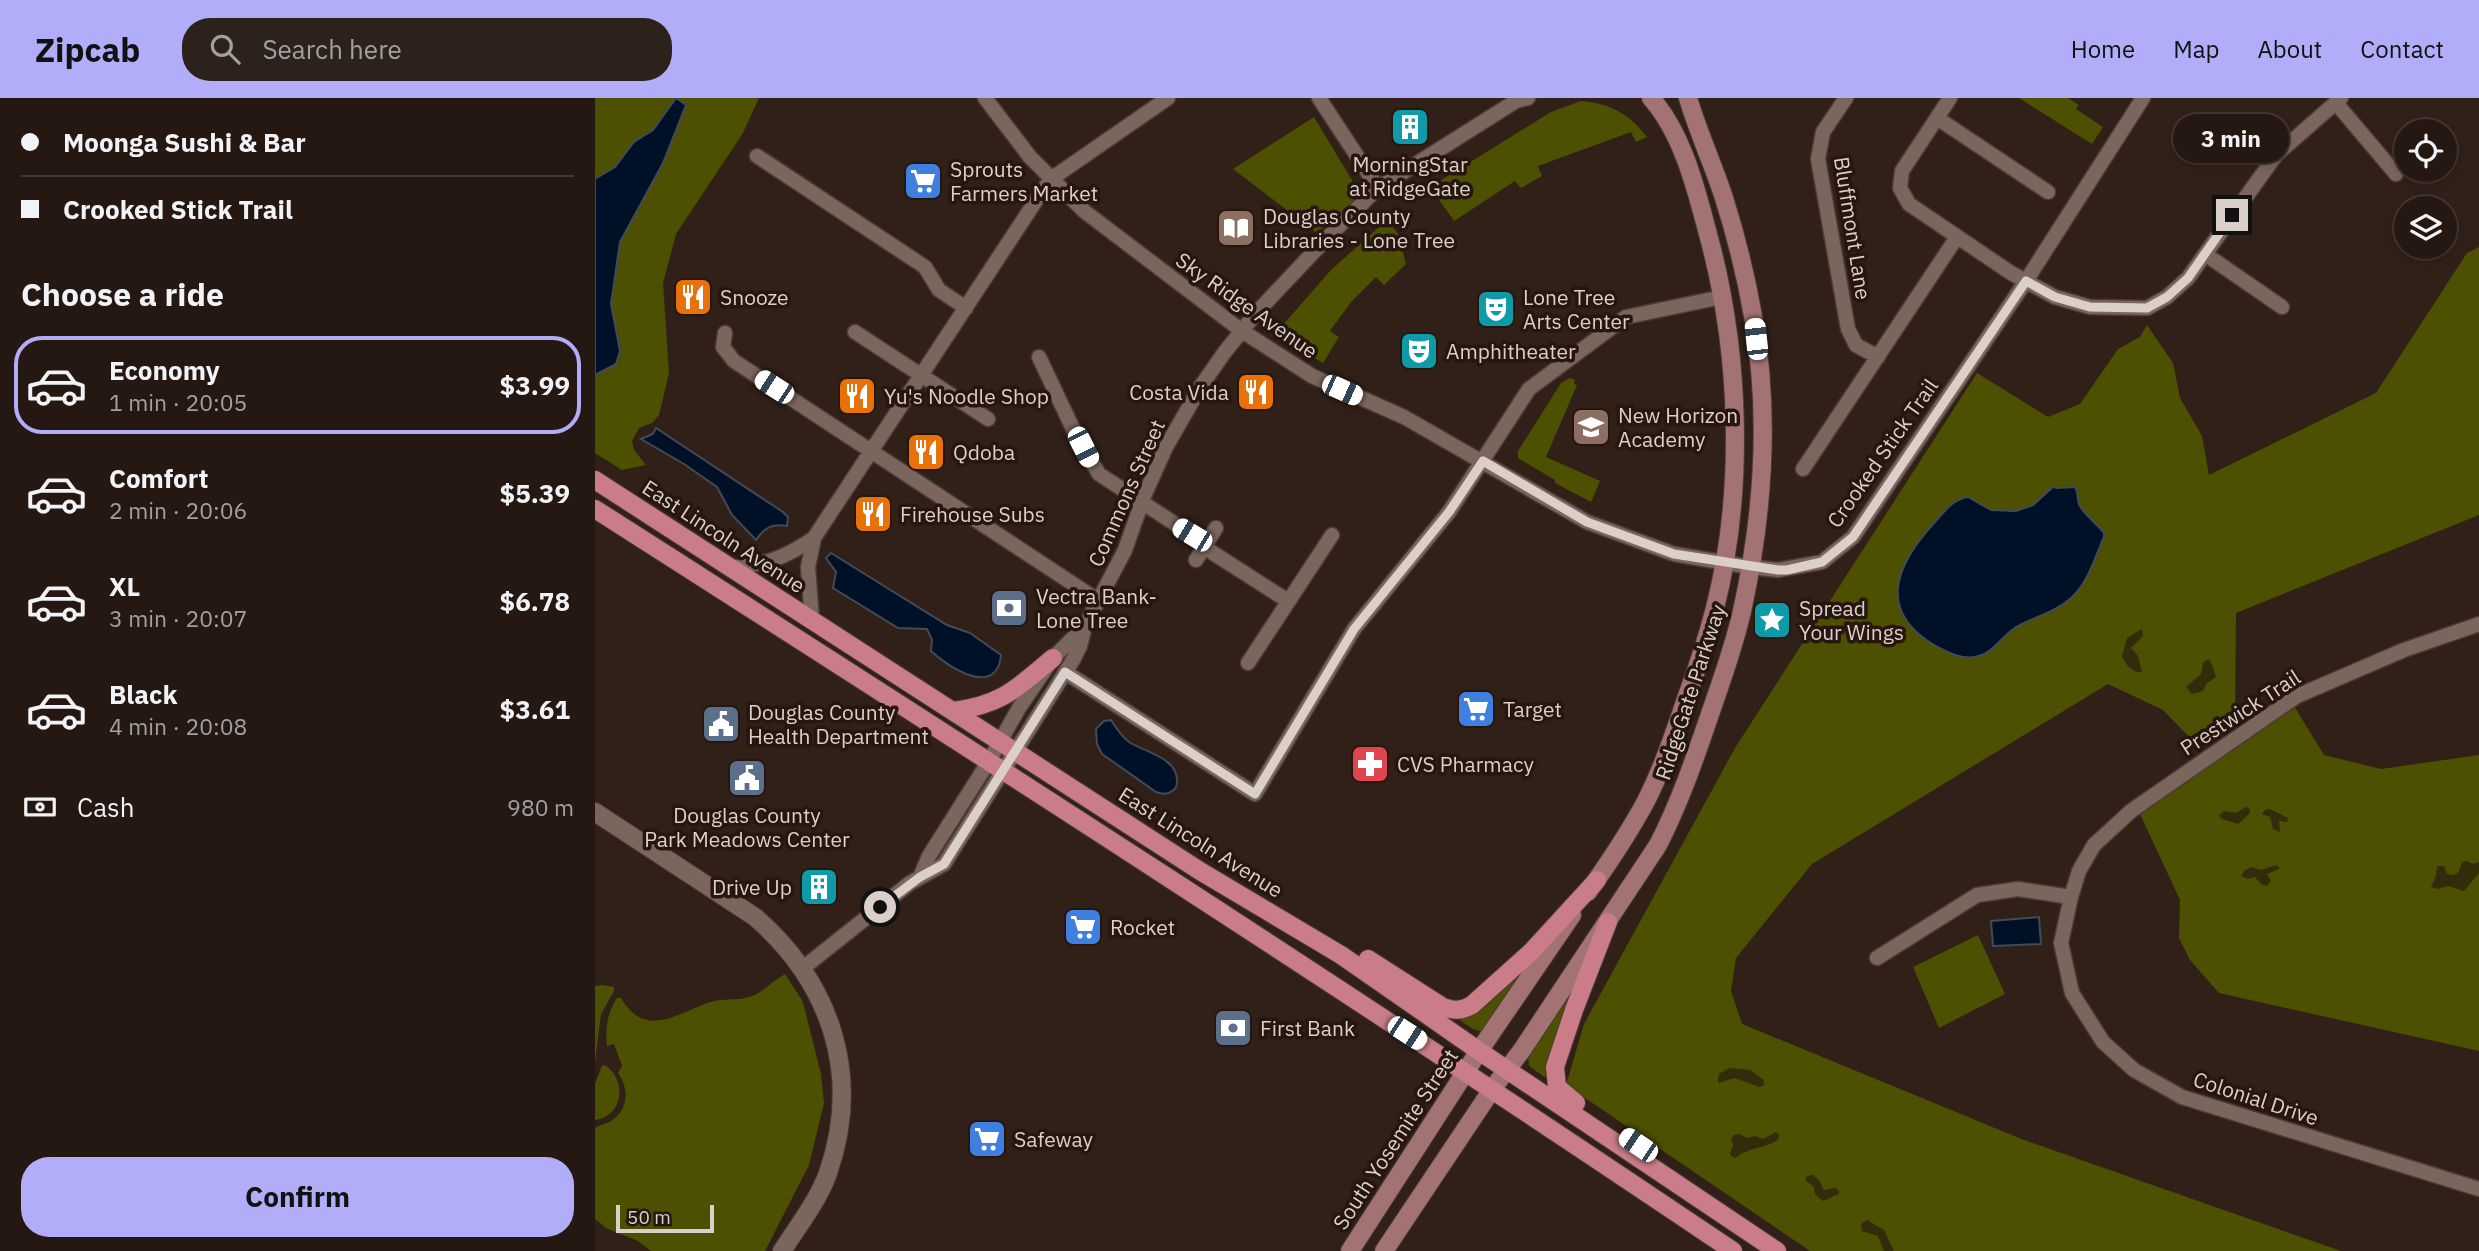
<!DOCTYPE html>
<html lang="en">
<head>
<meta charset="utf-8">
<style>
	body { margin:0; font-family:"IBM Plex Sans",sans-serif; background:#2d211b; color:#f1f3f6; height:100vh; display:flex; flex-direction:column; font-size:26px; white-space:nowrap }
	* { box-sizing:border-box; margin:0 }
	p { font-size:23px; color:#a3a09f }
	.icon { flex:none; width:38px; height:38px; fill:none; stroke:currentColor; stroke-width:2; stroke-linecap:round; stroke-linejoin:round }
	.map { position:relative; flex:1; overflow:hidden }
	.side { display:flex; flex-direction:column; background:#251812; width:595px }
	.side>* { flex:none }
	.top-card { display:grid; align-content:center; height:154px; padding:0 21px; background:#251812 }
	.buttons { position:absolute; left:1799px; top:21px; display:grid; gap:14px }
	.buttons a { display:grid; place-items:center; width:63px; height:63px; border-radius:50%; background:#251812; box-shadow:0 4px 10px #0003,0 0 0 2px #423732; font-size:35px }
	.scale { position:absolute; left:21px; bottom:18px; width:98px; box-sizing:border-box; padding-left:7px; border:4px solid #dbcfca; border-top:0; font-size:19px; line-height:24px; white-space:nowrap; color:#dbcfca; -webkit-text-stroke:5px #27160f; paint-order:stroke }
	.end { position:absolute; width:32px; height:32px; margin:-16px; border:9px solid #dbcfca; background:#111; box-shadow:0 0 0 4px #111 }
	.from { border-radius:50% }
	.bubble { position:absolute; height:49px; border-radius:24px; background:#251812; box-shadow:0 4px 10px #0003,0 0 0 2px #423732; font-size:23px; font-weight:800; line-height:49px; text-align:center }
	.car { position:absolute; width:21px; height:42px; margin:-21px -10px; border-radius:9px; box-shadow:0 0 5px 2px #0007; background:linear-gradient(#fff 24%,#345 0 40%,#fff 0 76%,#345 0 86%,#fff 0) }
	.top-card b { display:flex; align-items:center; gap:24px; height:66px; font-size:26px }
	.top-card b+b { border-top:2px solid #423732 }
	.top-card i { width:18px; height:18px; background:#f1f3f6 }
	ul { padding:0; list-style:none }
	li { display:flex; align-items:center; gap:21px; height:98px; margin:0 14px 10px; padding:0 7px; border:4px solid transparent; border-radius:28px }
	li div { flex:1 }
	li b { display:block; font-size:26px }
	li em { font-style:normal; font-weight:800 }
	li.on { border-color:#b2adf9 }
	li>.icon { width:63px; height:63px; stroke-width:1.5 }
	h2 { padding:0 21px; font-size:32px; line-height:84px }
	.pay { display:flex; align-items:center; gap:18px; height:77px; padding:0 21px; font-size:26px }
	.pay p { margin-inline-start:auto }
	.action { display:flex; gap:14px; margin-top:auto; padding:14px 21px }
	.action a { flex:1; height:80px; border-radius:28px; background:#b2adf9; color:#111; font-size:28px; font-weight:800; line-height:80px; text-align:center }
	header { display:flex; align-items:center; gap:42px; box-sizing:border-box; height:98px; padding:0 35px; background:#b2adf9; color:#111 }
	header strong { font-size:33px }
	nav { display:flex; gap:38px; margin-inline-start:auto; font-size:24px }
	.search { width:490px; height:63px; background:#2d211b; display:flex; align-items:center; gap:18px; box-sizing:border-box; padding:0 24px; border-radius:28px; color:#a3a09f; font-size:26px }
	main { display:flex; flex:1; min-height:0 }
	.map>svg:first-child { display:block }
	.green { fill:#4c5000 }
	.sand { fill:#332b0a }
	.water { fill:#001127; stroke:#424a58; stroke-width:2 }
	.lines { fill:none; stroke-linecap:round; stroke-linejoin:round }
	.minor-casing { stroke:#4b3c37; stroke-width:17 }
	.tertiary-casing { stroke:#4b3c37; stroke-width:20 }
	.secondary-casing { stroke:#4b3c37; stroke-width:20 }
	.primary-casing { stroke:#4b3c37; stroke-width:20 }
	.minor { stroke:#7b665d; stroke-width:14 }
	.tertiary { stroke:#7b665d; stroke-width:18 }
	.secondary { stroke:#a37273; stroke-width:18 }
	.primary { stroke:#ca7d88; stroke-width:18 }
	.route { stroke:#dbcfca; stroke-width:9 }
	.labels { text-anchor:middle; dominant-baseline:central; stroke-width:7; stroke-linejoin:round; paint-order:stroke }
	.poi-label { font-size:21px; fill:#dbcfca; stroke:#27160f; text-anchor:start }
	.street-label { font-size:21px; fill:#dbcfca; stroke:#27160f }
</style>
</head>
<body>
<header>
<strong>Zipcab</strong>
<div class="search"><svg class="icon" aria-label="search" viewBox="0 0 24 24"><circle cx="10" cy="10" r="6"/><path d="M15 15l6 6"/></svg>Search here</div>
<nav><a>Home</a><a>Map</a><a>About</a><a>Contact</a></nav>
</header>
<main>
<section class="side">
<div class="top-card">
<b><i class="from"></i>Moonga Sushi &amp; Bar</b>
<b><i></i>Crooked Stick Trail</b>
</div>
<h2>Choose a ride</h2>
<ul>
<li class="on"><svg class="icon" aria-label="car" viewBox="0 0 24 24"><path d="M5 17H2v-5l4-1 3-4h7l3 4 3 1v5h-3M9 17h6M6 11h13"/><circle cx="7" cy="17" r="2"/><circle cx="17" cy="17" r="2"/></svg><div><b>Economy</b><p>1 min · 20:05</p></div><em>$3.99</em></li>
<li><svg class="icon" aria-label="car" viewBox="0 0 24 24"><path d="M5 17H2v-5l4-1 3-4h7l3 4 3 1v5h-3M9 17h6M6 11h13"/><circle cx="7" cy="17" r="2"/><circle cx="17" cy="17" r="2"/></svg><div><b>Comfort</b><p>2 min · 20:06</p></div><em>$5.39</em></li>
<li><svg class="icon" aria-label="car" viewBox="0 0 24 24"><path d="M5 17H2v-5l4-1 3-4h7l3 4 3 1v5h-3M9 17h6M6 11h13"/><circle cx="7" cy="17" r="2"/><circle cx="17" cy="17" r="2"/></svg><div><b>XL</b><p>3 min · 20:07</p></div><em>$6.78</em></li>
<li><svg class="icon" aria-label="car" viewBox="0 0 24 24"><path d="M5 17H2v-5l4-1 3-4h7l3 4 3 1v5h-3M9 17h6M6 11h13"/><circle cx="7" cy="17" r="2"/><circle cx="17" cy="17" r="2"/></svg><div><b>Black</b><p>4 min · 20:08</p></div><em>$3.61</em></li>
</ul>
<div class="pay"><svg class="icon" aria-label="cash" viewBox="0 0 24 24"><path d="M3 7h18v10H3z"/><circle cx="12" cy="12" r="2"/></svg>Cash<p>980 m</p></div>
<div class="action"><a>Confirm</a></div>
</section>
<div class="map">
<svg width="1884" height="1153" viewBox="0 0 1884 1153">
	<rect width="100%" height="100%" fill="#312018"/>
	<path class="green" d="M0,0H164L148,35L81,136L68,185L74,275L64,317L57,325L44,330L37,343L39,352L51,367L27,372L0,355Z
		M1424,0H1473L1484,7L1481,11L1508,29L1497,46Z
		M986,3C1014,5 1035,16 1052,39L1041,44L1036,34L943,68L947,78L926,90L920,83L859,123L835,89L956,14Z
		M719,19L763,92V99L722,135L638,71Z
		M792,122L803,136L811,166L789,187L781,179L756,204L735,233L744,239L728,265L680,236L736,172Z
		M1884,149V417L1641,515L1640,626L1604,649L1568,612L1513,586L1217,766L1141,860L1136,893L1147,926L1429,1042L1746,1153H1215L971,987L989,926L1140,650L1382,275L1453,319L1485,306L1523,251L1545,239L1552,227L1578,265L1585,300L1607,338L1614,377L1781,295L1872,155Z
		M975,280L980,282L979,286L982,287L951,359L1005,383L996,404L960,385V382L923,360V353L966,285Z
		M1699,608L1729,657L1786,671L1884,657V953L1624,895L1595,862L1584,840L1585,802L1545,716Z
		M1383,837L1410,896L1344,930L1318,869Z
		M930,865L934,868L888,934L878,931L866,923L867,919Z
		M190,876L208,904L226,976L229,1005L214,1067L170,1153H56L43,1143L11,1130L0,1121V1030C5,1027 11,1026 16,1023C34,1012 34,990 23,975L27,968L19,946L12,948C10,930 12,916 22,900H26C51,942 81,915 116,904C128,900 141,903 154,899C168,895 177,883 190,876Z
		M8,887L19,889V893L6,916L0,965V888Z
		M976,895L980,897L951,980L934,968L933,958Z
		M10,967C32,982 29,1018 0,1022V986L7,968Z"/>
	<path class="sand" d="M1547,531L1548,538L1536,550L1543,558L1547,574C1537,575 1530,566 1527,558L1532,540Z
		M1613,561L1616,564L1621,579L1612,585L1608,593L1597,596L1591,589L1606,576L1608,565Z
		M1651,709L1654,710L1655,715L1643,726L1627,721L1624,718L1629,713L1641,715Z
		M1674,711L1693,720L1692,724L1684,723L1685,734L1678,731L1675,719L1667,716L1670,712Z
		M1872,763L1878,766L1884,764V775L1869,793L1853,788L1842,791L1836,789L1841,778L1842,768H1849L1852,776L1859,777L1864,774L1867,764Z
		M1681,767L1684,769V771L1672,776L1676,783L1672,788L1666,786L1660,779L1653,781L1646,778L1649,773L1656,769L1666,772Z
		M1134,970L1155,972L1169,982V987L1165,989L1139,980L1124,985L1123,982L1124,976Z
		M1181,1034L1184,1037L1183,1042C1169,1051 1154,1049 1140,1060L1135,1057L1138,1047L1136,1040L1139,1037L1144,1036L1152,1040L1160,1038L1168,1041Z
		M1218,1077L1224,1082L1229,1092L1240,1090L1244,1093V1096L1228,1103L1220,1096L1219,1089L1210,1082L1212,1078Z
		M1272,1122L1289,1132L1299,1153H1289L1283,1138L1267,1133L1266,1126Z"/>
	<path class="water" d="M81,0L91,7L68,65L25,144L16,206L25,253L21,266L0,277V81L20,69L39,44L58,32Z
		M61,330L188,414L193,419L192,428C177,425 169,430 161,442L137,417L122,389L89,366L46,341L58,336Z
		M1459,388L1461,390L1480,389C1484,395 1481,403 1486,410C1493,420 1501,425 1509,435V439C1500,459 1493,485 1476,500C1462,513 1442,518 1425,527C1409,534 1401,553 1384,558C1368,563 1352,554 1339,547C1281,512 1301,466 1340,424C1349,414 1358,401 1373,399L1396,412L1421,413L1438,407Z
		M236,455L352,527L375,535L406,557C402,601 353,569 336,553L337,542L332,531L303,530L238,490L241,474L231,460Z
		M516,622C521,630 526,638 534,644C549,654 584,660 582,684C582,688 581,691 577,693C572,697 567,696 561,694L507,656L502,646L501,631L509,623Z
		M1444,819L1446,846L1398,848L1396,823Z"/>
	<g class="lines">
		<defs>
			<path id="minor" d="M390,0L435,59L489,113L647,233L717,278L809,319L992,424L1079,456L1155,469L1183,472L1227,464L1258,439L1431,183L1548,0
				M724,0L783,90
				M1251,0L1228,34L1223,61L1253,231L1261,247L1283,259
				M1355,0L1307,73L1305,90L1314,106L1416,175L1460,199L1495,209L1552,210L1572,199L1593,180L1681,57L1746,0
				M1741,5L1801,76
				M1342,20L1453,94
				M162,58L330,169L344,192L371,210
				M1610,156L1687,209
				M260,234L393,321
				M130,235L128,249L139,263L504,503
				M444,259L480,335L504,376L597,437L618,455L693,503
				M1208,371L1362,139
				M601,462L621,430
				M136,470C172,466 190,460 219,440
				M217,522L213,469L219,440L444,98L456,81L573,0
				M1884,526L1809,552L1702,598L1536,713L1499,747L1484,773L1476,799L1466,845L1477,895L1508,944L1539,972L1587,999L1884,1091
				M653,565L737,437
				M470,574L660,696L759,531L854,414L934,291L1031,219L1127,199
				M325,779L334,758L394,663L424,610L458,560L490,528
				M1282,860L1382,797L1423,791L1476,799
				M208,870L315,785L349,766L478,562L485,548L490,528L530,452L549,398L571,349L606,288L629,255L662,214L731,141L783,90L921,3L933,0"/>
			<path id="tertiary" d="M0,714L160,819C236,885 267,977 233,1075C223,1103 203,1128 187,1153"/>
			<path id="secondary" d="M993,794C1013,766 1033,736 1050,705C1067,672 1079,636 1091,601C1102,571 1112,541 1120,510C1150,392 1145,253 1113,136C1101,91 1088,36 1056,0
				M755,1153L884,953L977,817
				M789,1153L898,990L927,952L1063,747C1084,706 1099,663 1114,619C1126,584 1139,549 1147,513C1168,418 1175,315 1158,218C1151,178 1141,138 1129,100C1118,66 1103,34 1093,0"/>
			<path id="primary" d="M0,382L605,773L746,857L884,953L1182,1153
				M0,411C382,655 763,900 1138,1153
				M358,613C407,607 422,590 458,560
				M773,861L848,909C860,913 866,913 877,907L936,854L1002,782
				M981,1005L962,989L960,969L979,912L1013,824"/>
		</defs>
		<use href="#minor" class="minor-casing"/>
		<use href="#tertiary" class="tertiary-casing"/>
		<use href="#secondary" class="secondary-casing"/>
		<use href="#primary" class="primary-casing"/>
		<use href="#minor" class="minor"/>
		<use href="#tertiary" class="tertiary"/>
		<use href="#secondary" class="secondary"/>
		<use href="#primary" class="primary"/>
	</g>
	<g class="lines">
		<path class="route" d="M285,809L325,779L349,766L470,574L660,696L759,531L854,414L888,363L992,424L1079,456L1183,472H1192L1227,464L1258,439L1431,183L1460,199L1495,209L1552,210L1572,199L1593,180L1637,117"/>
	</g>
	<defs>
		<symbol id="building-square" viewBox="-11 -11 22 22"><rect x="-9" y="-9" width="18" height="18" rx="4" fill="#0f9aa8" stroke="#27160f"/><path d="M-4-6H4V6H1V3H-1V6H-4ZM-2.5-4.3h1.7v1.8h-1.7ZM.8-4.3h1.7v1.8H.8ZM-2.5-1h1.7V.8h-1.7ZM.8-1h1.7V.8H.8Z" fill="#fff"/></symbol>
		<symbol id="supermarket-square" viewBox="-11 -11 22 22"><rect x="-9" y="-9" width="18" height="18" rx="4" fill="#3f7fe0" stroke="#27160f"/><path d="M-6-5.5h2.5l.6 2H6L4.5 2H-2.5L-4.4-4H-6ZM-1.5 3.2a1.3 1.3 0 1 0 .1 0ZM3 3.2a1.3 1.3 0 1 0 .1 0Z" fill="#fff"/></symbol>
		<symbol id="library-square" viewBox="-11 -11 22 22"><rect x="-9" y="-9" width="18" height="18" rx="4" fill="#8d6e63" stroke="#27160f"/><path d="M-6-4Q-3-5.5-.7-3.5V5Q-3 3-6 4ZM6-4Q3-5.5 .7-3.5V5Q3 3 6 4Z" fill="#fff"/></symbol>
		<symbol id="restaurant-square" viewBox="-11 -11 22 22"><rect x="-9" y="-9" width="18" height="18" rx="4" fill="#e8710a" stroke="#27160f"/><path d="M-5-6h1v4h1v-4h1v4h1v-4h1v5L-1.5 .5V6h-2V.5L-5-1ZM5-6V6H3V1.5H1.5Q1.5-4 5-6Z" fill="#fff"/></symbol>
		<symbol id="theatre-square" viewBox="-11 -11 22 22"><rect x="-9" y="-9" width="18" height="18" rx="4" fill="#0f9aa8" stroke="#27160f"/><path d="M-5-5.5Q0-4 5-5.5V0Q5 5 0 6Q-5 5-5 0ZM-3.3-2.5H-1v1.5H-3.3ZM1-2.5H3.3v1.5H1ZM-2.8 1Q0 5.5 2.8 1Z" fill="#fff"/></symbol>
		<symbol id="school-square" viewBox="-11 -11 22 22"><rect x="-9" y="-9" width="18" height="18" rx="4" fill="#8d6e63" stroke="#27160f"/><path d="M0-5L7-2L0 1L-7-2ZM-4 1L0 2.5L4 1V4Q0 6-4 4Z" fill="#fff"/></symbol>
		<symbol id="bank-square" viewBox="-11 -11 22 22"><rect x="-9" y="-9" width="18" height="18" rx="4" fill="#5c6f8a" stroke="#27160f"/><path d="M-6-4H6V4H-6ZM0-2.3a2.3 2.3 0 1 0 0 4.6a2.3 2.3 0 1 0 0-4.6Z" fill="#fff"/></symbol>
		<symbol id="sight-square" viewBox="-11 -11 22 22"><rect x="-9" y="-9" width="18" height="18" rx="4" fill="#0f9aa8" stroke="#27160f"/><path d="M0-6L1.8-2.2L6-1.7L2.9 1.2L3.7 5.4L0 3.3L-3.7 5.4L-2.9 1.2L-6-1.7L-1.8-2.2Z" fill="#fff"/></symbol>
		<symbol id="civic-square" viewBox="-11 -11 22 22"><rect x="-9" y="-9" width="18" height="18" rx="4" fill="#5c6f8a" stroke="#27160f"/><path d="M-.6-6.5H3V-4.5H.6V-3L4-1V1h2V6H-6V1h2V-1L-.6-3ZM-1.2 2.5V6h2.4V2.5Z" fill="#fff"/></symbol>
		<symbol id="pharmacy-square" viewBox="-11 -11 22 22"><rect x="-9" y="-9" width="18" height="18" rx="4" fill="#e0444e" stroke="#27160f"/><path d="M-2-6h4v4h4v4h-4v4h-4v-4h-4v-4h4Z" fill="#fff"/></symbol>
	</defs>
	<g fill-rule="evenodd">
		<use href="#building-square" x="793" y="7" width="44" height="44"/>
		<use href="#supermarket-square" x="306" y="61" width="44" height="44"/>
		<use href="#library-square" x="619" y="108" width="44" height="44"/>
		<use href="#restaurant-square" x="76" y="177" width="44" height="44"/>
		<use href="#theatre-square" x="879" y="189" width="44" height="44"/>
		<use href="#theatre-square" x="802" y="231" width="44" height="44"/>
		<use href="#restaurant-square" x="639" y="272" width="44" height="44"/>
		<use href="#restaurant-square" x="240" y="276" width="44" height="44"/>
		<use href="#school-square" x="974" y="307" width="44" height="44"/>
		<use href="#restaurant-square" x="309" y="332" width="44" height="44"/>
		<use href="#restaurant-square" x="256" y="394" width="44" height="44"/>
		<use href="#bank-square" x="392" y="488" width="44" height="44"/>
		<use href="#sight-square" x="1155" y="500" width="44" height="44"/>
		<use href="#supermarket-square" x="859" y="589" width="44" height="44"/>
		<use href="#civic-square" x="104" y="604" width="44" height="44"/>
		<use href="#pharmacy-square" x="753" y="644" width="44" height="44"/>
		<use href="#civic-square" x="130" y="658" width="44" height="44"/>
		<use href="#building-square" x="202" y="767" width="44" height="44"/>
		<use href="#supermarket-square" x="466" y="807" width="44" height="44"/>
		<use href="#bank-square" x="616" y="908" width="44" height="44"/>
		<use href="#supermarket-square" x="370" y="1019" width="44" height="44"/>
	</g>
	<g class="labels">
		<g class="poi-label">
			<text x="815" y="66" text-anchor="middle">MorningStar<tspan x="815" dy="24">at RidgeGate</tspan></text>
			<text x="355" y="71">Sprouts<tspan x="355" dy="24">Farmers Market</tspan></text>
			<text x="668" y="118">Douglas County<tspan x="668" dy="24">Libraries - Lone Tree</tspan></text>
			<text x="125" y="199">Snooze</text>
			<text x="928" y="199">Lone Tree<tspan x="928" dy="24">Arts Center</tspan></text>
			<text x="851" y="253">Amphitheater</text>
			<text x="634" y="294" text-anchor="end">Costa Vida</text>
			<text x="289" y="298">Yu's Noodle Shop</text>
			<text x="1023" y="317">New Horizon<tspan x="1023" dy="24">Academy</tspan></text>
			<text x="358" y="354">Qdoba</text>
			<text x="305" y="416">Firehouse Subs</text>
			<text x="441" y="498">Vectra Bank-<tspan x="441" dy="24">Lone Tree</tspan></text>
			<text x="1204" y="510">Spread<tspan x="1204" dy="24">Your Wings</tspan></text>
			<text x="908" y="611">Target</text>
			<text x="153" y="614">Douglas County<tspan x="153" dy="24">Health Department</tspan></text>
			<text x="802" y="666">CVS Pharmacy</text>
			<text x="152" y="717" text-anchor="middle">Douglas County<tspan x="152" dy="24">Park Meadows Center</tspan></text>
			<text x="197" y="789" text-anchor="end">Drive Up</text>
			<text x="515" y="829">Rocket</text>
			<text x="665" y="930">First Bank</text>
			<text x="419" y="1041">Safeway</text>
		</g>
		<g class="street-label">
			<text transform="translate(1258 130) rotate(81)">Bluffmont Lane</text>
			<text transform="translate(652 207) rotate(35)">Sky Ridge Avenue</text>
			<text transform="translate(1287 355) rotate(-55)">Crooked Stick Trail</text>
			<text transform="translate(531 395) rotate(-66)">Commons Street</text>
			<text transform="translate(129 438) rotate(33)">East Lincoln Avenue</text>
			<text transform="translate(1095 594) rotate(-72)">RidgeGate Parkway</text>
			<text transform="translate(1645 614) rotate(-33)">Prestwick Trail</text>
			<text transform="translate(606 744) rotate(32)">East Lincoln Avenue</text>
			<text transform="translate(1661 1000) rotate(18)">Colonial Drive</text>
			<text transform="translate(800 1041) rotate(-57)">South Yosemite Street</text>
		</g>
	</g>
</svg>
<div class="buttons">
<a><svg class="icon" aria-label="locate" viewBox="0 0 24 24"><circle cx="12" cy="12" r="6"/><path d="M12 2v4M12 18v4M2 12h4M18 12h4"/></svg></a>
<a><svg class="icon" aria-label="layers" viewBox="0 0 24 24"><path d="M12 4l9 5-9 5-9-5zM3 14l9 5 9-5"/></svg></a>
</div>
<div class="scale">50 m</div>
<i class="end from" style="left:285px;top:809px"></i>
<i class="end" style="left:1637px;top:117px"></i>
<div class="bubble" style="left:1578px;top:16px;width:116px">3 min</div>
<i class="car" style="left:1161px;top:241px;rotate:354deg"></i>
<i class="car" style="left:179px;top:289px;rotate:303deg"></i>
<i class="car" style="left:747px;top:292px;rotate:114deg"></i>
<i class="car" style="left:488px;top:349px;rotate:153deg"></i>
<i class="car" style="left:597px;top:437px;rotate:301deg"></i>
<i class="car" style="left:812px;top:935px;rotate:123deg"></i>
<i class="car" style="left:1043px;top:1047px;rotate:304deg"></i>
</div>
</main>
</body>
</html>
